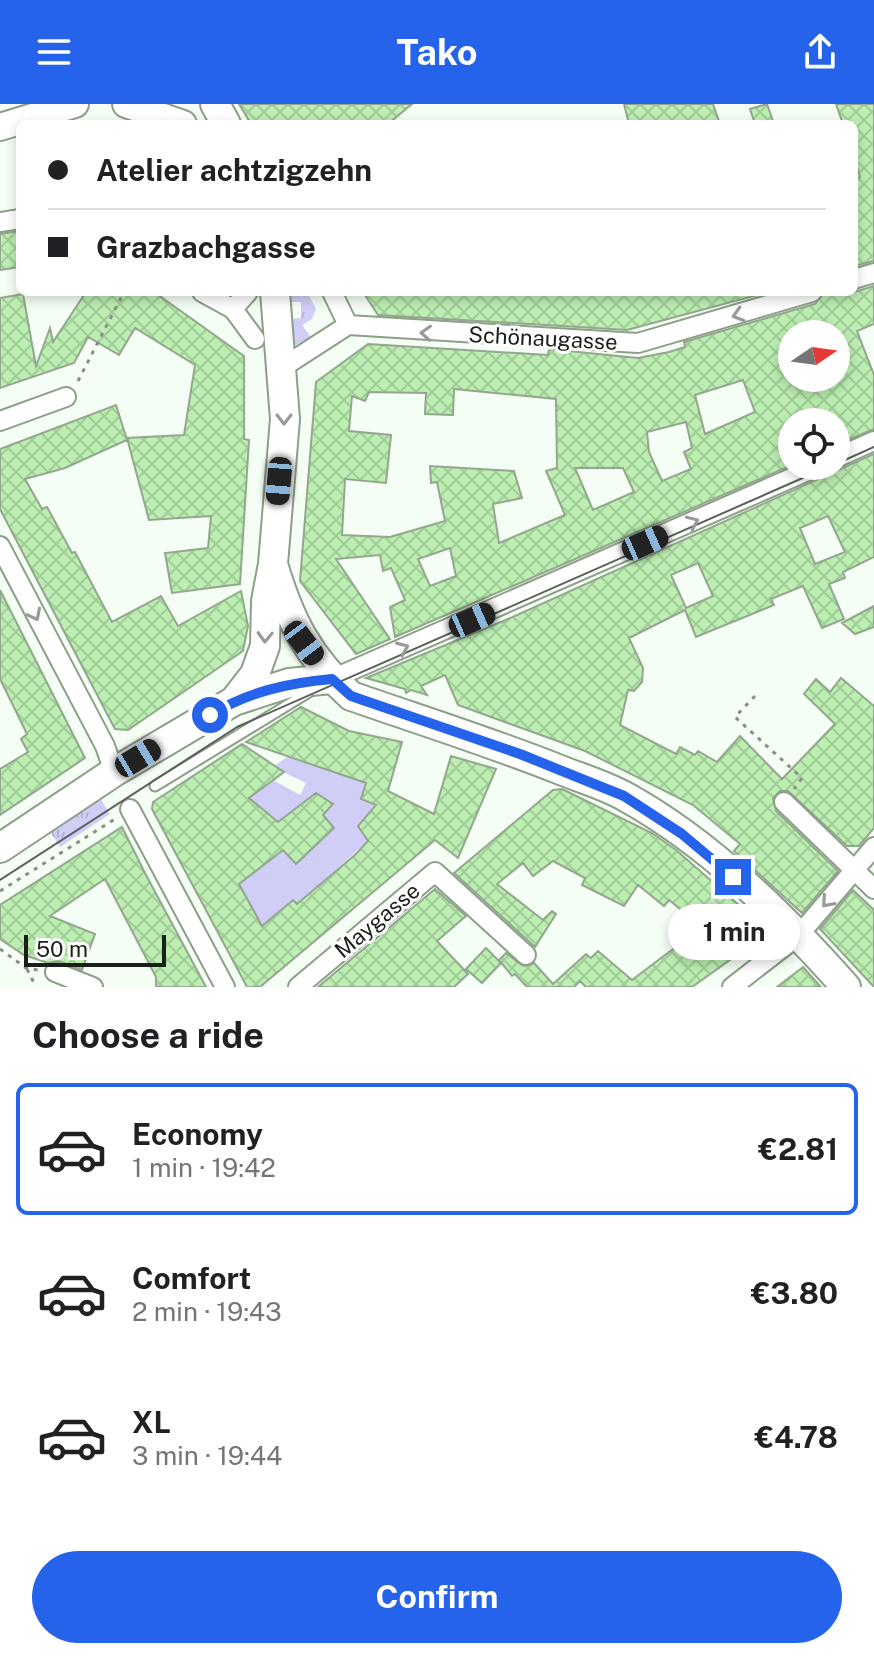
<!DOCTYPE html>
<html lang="en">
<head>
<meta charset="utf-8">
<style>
	body { margin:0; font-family:"Public Sans",sans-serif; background:#f6f6f6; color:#202124; height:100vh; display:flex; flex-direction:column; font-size:30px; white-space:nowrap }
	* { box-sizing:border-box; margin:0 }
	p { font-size:26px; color:#757577 }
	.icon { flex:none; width:44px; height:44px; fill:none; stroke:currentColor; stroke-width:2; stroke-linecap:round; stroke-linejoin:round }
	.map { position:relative; height:883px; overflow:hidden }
	.side { display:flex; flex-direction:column; background:#fff; flex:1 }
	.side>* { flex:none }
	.guide { position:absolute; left:16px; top:16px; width:842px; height:176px; border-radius:12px; box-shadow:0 4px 12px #0003; display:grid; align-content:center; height:176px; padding:0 32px; background:#fff }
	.needle { width:52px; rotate:77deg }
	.tools { position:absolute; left:778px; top:216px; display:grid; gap:16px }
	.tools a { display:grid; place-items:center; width:72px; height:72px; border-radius:50%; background:#fff; box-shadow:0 4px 12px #0003; font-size:40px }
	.scale { position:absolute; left:24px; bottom:20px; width:142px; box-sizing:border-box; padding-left:8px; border:4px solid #192017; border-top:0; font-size:22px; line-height:28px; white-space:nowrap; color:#192017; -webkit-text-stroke:6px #fff; paint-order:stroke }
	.end { position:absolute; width:36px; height:36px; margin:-18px; border:10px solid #2563eb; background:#fff; box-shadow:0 0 0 4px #fff }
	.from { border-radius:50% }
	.bubble { position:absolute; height:56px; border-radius:28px; background:#fff; box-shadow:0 4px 12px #0003; font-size:26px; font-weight:700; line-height:56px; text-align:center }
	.car { position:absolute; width:24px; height:48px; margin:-24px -12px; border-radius:10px; box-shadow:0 0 6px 2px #0007; background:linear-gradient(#222 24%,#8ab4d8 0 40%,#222 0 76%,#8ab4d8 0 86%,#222 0) }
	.guide b { display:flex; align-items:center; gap:28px; height:76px; font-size:30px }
	.guide b+b { border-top:2px solid #e0e0e0 }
	.guide i { width:20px; height:20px; background:#202124 }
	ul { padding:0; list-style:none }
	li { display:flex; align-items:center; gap:24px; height:132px; margin:0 16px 12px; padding:0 16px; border:4px solid transparent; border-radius:12px }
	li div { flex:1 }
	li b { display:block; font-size:30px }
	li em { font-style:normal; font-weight:700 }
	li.on { border-color:#2563eb }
	li>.icon { width:72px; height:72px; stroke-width:1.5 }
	h2 { padding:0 32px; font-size:36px; line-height:96px }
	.button { display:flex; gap:16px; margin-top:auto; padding:16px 32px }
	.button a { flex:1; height:92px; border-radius:48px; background:#2563eb; color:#fff; font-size:32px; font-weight:700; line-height:92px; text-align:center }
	header { display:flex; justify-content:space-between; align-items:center; height:104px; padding:0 32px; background:#2563eb; color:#fff; font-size:36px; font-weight:700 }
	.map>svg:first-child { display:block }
	.grass { fill:url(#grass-tufts) }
	.garden { fill:#d0cef6 }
	.building { fill:url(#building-cross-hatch); stroke:#93a78f; stroke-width:2; fill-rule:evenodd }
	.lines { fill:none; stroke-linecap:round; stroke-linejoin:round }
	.lane-casing { stroke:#8c9f88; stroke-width:13 }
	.street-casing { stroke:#8c9f88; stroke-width:22 }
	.secondary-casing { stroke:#8c9f88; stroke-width:30 }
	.primary-casing { stroke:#8c9f88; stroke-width:32 }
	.path { stroke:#889086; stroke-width:3; stroke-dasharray:4 6; stroke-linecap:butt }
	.lane { stroke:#fff; stroke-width:9 }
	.street { stroke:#fff; stroke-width:18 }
	.secondary { stroke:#fff; stroke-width:26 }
	.primary { stroke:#fff; stroke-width:28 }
	.tram { stroke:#5a6158; stroke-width:2 }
	.oneway { stroke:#989b97 }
	.route { stroke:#2563eb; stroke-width:10 }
	.labels { text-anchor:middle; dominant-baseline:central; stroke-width:6; stroke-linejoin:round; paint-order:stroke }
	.street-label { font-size:22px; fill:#192017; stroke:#fff }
</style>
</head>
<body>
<header><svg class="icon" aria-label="menu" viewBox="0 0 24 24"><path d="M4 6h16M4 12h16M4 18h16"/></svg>Tako<svg class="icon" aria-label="share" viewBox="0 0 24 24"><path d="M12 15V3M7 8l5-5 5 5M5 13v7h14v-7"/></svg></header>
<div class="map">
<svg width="874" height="883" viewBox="0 0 874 883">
	<defs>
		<pattern id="grass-tufts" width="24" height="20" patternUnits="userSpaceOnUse" patternTransform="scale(2)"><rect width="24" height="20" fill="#d0cef6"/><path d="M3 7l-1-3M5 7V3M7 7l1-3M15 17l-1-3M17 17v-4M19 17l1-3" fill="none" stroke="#b2b1d2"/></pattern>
		<pattern id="building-cross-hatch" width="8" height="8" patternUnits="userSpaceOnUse" patternTransform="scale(2)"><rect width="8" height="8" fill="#bceeb1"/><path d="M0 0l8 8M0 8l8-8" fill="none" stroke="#a1cc98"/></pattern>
	</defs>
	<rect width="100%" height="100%" fill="#f5fef4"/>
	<path class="grass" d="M286,188H307L316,205L312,215L302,221L311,233L290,244L288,215L301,214V198H287Z
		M100,694L110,710L60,743L49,726Z"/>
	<path class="garden" d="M290,651L366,679L382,703L377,716L367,711L358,722L368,737L297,800L293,796L282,805L286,811L259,824L211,730L230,697L273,676L300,691L306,679L273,663Z"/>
	<path class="building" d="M239,0H412L388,20H251Z
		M624,0H713L720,20H629Z
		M767,0L774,20H755L750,5Z
		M836,0H874V157L854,162V75L860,73L854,53V20H843Z
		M20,127V163L0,166V130Z
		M874,182V220L857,227L874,271V325L836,341V318H792V361L395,533L390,503L405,496L391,464L383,467L380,451L336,455L390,535L356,550L300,477L316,278L368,240L548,251L549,245L638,254L669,248L685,243L684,238L815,200L824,188H854ZM792,230H836V264L840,274H792ZM743,276L755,308L705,330L695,291ZM454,285L556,295L557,364L546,367L565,411L499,439L493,400L522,394L514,367L430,362L431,379L437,378L445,417L390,433L342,431L345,375L386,379L391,331L349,327L352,292L365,297L369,288L426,289L425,310L453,311ZM686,318L692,344L684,348L691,365L662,377L649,348L647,328ZM575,364H623L634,388L593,406ZM450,444L456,472L430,482L418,455Z
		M86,188H154L244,252V335L249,336L240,480L172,489L165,449L208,444L211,412L149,416L127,334L184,331L195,261L135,224L119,251L88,233L74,259L0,284V194L23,190L36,262L50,224L53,238Z
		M363,188H769L627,226L378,211Z
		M116,301L127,336L65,364L25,375L42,405L47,403L72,449L75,448L112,518L161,492L178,522L241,487L248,522L243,547L128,626L115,625L0,405V345Z
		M874,350V453L843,468L845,474L829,480L844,515L822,524L803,482L771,495L774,501L696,533L685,506L629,534L643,564L642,578L634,587L628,586L620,621L676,650L680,643L695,651L698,647L717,658L740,632L782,675L835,620L804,590L816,575L830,588L841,574L874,602V724L859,742H847L788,687H780L773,694L776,707L838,767L802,809L734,747L740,740L693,701L585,647L458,601L445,571L421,582L427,591L411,586L406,589L405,585L366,574L508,515ZM828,412L845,448L815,460L800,424ZM698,459L713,492L686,504L671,471Z
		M0,486L85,654L0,711V665L28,648L21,635L27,630L0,575Z
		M874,502V523L855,530L842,519Z
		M301,603L349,627L402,638L388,687L434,710L451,652L496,665L458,754L435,736L260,883H247L152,705L153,698L242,640L284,668L249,694L278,718L316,689L333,700L323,711L334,724L296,760L283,746L239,780L262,822L293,796L297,800L356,750L368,737L358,722L376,701L361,695L366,679L246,638Z
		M562,685L652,729L676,746L763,822L758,836L692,883H586L580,877L574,883H527L515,870L512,872L499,856L506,849L523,862L534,859L553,880L586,850L591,854L598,847L632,876L702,823L669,796L664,802L638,781L624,802L582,781L585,774L553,757L533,772L523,759L497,780L543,816L552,807L556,810L535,843L454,769L553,686Z
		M122,723L146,771L206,883H156V873L105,775L50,812L95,830L82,866L59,857L48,859L24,851L0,835V801Z
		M435,785L466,812L437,837L468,870L454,883H318Z
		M853,786L874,806V883L820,825Z
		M486,844L501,859L482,879L466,865Z
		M803,863L821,883H777Z"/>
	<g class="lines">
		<defs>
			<path id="lane" d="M155,682L309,588"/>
			<path id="street" d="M0,118L20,115
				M854,175L874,169
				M202,188L233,205L255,235
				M332,188L348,221
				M233,205L248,188
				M348,221L638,239L812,188
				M280,265L348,221
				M0,317L66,293
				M836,354L874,337
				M0,442L105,642L114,668
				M332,575L819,362
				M784,698L874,785
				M130,705L225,883
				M55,868L93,883
				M298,883L435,768L526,851
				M732,883L799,831L874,743"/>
			<path id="secondary" d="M126,0L183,20
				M0,23L75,0"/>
			<path id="primary" d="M215,0L226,20
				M273,460C289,515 308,553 351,592C420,616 490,638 558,665C580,674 605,681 626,693C709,739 783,812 846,883
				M234,597L255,570L265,542L266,497L273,460L285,315L275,188
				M0,744L114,668L234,597L289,579L332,575"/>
		</defs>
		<use href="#lane" class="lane-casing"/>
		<use href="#street" class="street-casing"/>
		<use href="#secondary" class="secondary-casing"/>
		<use href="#primary" class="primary-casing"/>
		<path class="path" d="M78,277L124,188
			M755,592L735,613L802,674L794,685
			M0,787L115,715
			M0,845L26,864L38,866
			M27,865L36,883"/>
		<use href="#lane" class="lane"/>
		<use href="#street" class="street"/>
		<use href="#secondary" class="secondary"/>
		<use href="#primary" class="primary"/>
		<path class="tram" d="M836,360L874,343
			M0,776L237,623L830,362"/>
	</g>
	<defs><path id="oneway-chevron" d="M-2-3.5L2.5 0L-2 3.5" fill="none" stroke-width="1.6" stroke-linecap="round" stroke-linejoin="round" transform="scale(2)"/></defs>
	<g class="oneway">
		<use href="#oneway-chevron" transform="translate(738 211) rotate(163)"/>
		<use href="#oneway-chevron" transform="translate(426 229) rotate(-177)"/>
		<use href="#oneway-chevron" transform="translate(284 315) rotate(90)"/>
		<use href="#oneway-chevron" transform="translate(693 418) rotate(-24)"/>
		<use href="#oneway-chevron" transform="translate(35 511) rotate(63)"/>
		<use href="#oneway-chevron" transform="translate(265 533) rotate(92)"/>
		<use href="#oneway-chevron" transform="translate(403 544) rotate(-23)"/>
		<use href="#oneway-chevron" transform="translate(827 798) rotate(131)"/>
	</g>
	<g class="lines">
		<path class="route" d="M210,611C248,588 287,579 332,575L351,592L520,650L624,692L682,730L733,773"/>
	</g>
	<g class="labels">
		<g class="street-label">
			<text transform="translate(543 234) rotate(3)">Schönaugasse</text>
			<text transform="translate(377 816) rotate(-40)">Maygasse</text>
		</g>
	</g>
</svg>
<div class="tools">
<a><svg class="needle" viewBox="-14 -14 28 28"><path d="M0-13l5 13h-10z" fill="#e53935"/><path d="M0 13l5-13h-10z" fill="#757577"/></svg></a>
<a><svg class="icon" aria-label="locate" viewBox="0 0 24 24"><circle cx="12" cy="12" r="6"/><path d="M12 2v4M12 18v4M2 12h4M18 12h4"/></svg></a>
</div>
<div class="scale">50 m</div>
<i class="end from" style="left:210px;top:611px"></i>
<i class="end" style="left:733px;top:773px"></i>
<div class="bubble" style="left:668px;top:800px;width:132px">1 min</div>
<i class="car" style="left:279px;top:377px;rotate:185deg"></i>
<i class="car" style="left:645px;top:439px;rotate:66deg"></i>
<i class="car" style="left:472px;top:516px;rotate:66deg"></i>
<i class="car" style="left:304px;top:539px;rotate:143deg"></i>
<i class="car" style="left:138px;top:654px;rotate:59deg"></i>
<div class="guide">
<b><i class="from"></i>Atelier achtzigzehn</b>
<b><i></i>Grazbachgasse</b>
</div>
</div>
<section class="side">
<h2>Choose a ride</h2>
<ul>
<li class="on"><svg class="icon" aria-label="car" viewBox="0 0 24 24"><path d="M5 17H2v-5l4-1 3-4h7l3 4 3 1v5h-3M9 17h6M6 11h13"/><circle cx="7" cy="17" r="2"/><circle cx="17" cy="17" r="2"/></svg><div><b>Economy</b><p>1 min · 19:42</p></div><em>€2.81</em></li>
<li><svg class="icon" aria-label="car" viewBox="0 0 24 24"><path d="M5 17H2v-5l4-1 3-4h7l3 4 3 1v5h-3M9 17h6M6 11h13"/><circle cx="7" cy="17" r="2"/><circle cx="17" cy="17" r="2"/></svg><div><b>Comfort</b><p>2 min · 19:43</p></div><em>€3.80</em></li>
<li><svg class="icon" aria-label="car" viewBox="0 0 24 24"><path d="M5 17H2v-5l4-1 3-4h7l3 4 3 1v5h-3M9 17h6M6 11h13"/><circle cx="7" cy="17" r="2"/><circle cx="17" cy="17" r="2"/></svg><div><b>XL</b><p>3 min · 19:44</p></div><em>€4.78</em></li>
</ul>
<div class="button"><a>Confirm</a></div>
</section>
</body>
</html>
